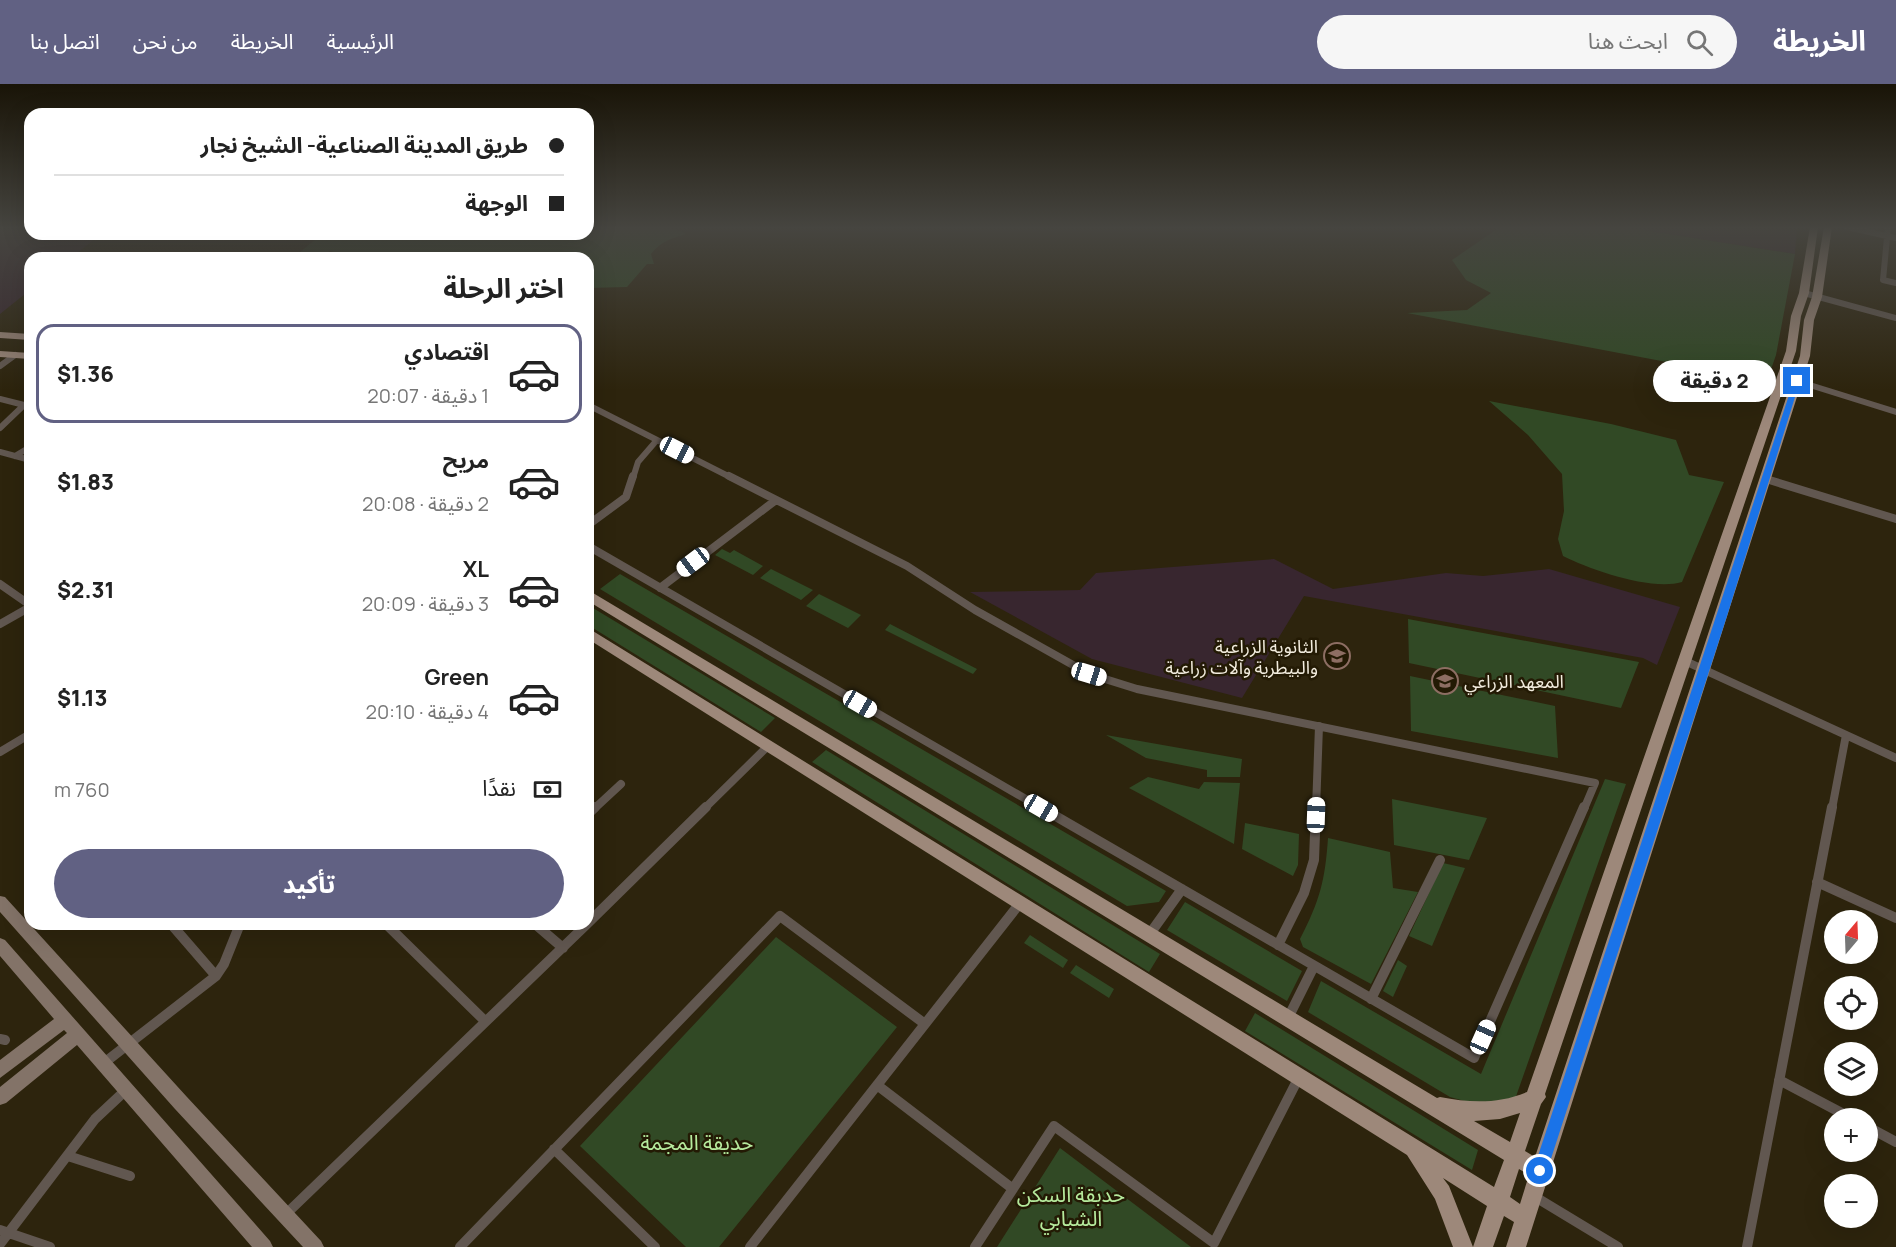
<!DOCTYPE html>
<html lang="ar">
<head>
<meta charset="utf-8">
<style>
	body { margin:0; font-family:Manrope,"Noto Sans Arabic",sans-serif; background:#f6f6f6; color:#222; direction:rtl; height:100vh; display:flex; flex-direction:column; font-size:22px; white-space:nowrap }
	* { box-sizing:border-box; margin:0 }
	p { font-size:20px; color:#767676 }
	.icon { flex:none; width:33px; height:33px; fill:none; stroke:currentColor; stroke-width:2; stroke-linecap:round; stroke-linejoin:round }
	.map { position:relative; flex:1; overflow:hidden; direction:ltr }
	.drawer { position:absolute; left:24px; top:168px; width:570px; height:678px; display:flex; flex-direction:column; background:#fff; border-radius:18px; box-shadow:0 6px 24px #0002; direction:rtl }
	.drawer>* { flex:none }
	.guide { position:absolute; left:24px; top:24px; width:570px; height:132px; border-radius:18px; box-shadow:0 6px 24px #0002; direction:rtl; display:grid; align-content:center; height:132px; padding:0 30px; background:#fff }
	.needle { width:39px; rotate:19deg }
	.controls { position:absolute; left:1824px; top:826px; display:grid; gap:12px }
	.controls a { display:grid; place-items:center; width:54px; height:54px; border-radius:50%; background:#fff; box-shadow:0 6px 24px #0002; font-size:30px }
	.end { position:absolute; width:27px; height:27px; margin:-14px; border:8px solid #1a73e8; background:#fff; box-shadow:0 0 0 3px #fff }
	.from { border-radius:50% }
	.bubble { position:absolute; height:42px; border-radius:21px; background:#fff; box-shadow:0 6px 24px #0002; font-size:20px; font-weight:800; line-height:42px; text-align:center; direction:rtl }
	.car { position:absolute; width:18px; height:36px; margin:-18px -9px; border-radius:8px; box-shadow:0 0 4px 2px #0007; background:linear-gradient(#fff 24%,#345 0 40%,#fff 0 76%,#345 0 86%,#fff 0) }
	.guide b { display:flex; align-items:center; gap:21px; height:57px; font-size:22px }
	.guide b+b { border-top:2px solid #e0e0e0 }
	.guide i { width:15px; height:15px; background:#222 }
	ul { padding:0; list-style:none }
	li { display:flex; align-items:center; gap:18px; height:99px; margin:0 12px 9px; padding:0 18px; border:3px solid transparent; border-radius:18px }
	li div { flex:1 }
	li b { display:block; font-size:22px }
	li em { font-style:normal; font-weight:800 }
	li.selected { border-color:#616183 }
	li>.icon { width:54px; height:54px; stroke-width:1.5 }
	h2 { padding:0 30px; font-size:27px; line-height:72px }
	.pay { display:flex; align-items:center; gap:15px; height:66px; padding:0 30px; font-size:22px }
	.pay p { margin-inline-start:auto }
	.cta { display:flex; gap:12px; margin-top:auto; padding:12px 30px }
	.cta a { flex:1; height:69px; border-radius:36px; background:#616183; color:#fff; font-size:24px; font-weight:800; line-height:69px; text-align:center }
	header { display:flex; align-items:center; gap:36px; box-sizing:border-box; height:84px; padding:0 30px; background:#616183; color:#fff }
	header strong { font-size:28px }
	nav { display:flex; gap:33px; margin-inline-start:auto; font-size:21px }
	.search { width:420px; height:54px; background:#f6f6f6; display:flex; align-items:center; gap:15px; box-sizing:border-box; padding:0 21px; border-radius:33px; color:#767676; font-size:22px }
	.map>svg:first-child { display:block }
	.industrial { fill:#38262f }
	.green { fill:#314925 }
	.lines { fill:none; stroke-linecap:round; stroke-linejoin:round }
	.street-far2 { stroke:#615750; stroke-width:6 }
	.street-far1 { stroke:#615750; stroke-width:8 }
	.street { stroke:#615750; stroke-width:10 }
	.secondary { fill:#837368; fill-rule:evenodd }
	.primary { fill:#9d887a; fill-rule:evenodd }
	.route { fill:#1a73e8 }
	.labels { text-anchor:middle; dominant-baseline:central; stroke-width:5; stroke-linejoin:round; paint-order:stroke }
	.poi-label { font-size:18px; fill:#f2ecde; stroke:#231a04; text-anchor:end }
	.near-park-label { font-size:21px; fill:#b6eb9d; stroke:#231a04 }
</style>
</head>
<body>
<header>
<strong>الخريطة</strong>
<div class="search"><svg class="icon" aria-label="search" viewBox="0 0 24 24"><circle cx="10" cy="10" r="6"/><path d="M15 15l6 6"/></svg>ابحث هنا</div>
<nav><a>الرئيسية</a><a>الخريطة</a><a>من نحن</a><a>اتصل بنا</a></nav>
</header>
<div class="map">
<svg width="1896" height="1163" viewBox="0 0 1896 1163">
	<rect width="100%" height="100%" fill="#2d240d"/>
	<path class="industrial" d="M0,143H30V150H101L71,174H30V206L0,230Z
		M1624,143H1797L1795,170Z
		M1274,475L1333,505L1446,489L1483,492L1549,485L1680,523L1657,581L1643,574L1304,512L1242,614L1092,575L970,508L1080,506L1096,489Z"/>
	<path class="green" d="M588,143C612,143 667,137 686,150C670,155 662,157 651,170L654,180H647L627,203L588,204V174H426L408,170L396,174H356L330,167L314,174H293L322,150H588Z
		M1500,143H1624L1795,170L1776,271L1767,297L1407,229L1467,226L1491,209L1466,196L1452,176Z
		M1489,317L1611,340L1676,356L1689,391L1724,398L1682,498C1651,507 1591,486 1563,472L1558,455L1564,427L1562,390L1528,351Z
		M722,465L730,469L734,466L763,482L753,491L715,471Z
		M771,485L813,506L801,516L760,494Z
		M620,490L1166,807L1159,818L1127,822L600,505Z
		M819,510L861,531L848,544L806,522Z
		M588,521L775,634L761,648L588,541Z
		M1408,535L1639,578L1621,624L1409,579Z
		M890,540L977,585L973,590L885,546Z
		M1410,592L1555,622L1558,674L1411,647Z
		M1106,651L1242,675L1240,693H1207V686L1146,674Z
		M826,666L1160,870L1149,888L812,678Z
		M1148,693L1199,705L1204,698L1240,699L1234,760L1129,704Z
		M1605,695L1626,700L1513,1021L1486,1023L1450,1013L1308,928L1321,897L1481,990Z
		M1392,715L1487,734L1469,776L1394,761Z
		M1245,739L1299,750L1298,781L1293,792L1242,765Z
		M1328,754L1390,768L1393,804L1418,808L1371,900L1303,863L1300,855C1320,816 1325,797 1328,754Z
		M1443,779L1465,784L1432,862L1409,852Z
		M1185,818L1302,887L1287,917L1167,846Z
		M1030,851L1068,876L1063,884L1024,859Z
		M776,853L897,943L719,1163H686L580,1062Z
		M1398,876L1407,882L1393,913L1383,907Z
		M1076,881L1114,905L1109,914L1070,889Z
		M1255,929L1478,1066L1472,1086L1245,947Z
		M1060,1064L1191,1163H997Z"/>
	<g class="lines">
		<path class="street-far2" d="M1847,143L1896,154
			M1888,143L1883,196L1896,199
			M1804,209L1896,234
			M0,282L15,271
			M1797,297L1896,328
			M0,315L24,321L0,344
			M588,321L732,394
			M0,368L30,376
			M15,372L30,363
			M633,394L638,378L657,356"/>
		<path class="street-far1" d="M729,392L907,482L975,526L1089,590L1137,605L1595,699L1584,725
			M1766,395L1896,435
			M588,441L626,413L633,392
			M588,462L1043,725
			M0,500L30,521
			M660,504L776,416
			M0,540L30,523
			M1685,577L1896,674
			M0,668L30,650
			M594,725L621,700
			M704,725L768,662
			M1316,725L1319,642
			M1832,725L1846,651"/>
		<path class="street" d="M1040,723L1474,974L1584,723
			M588,730L595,723
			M1817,798L1896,834
			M588,839L706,723
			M171,840L216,892
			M386,840L485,937
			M535,840L563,864
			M1149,851L1182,805
			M1278,861L1304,809L1314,776L1316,723
			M1371,915L1440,776
			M1288,934L1314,882
			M0,955L5,956
			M104,979L216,892L224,880L240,840
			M1779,996L1853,1035
			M877,1001L1013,1105
			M1868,1043L1896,1058
			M554,1065L655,1163
			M68,1072L130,1092
			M1532,1111L1618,1163
			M285,1131L587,840
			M0,1146L50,1163
			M0,1160L95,1035L126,1006
			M460,1163L780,832L925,940
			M750,1163L1020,819
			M975,1163L1054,1042L1214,1159L1299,993
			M1747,1163L1832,723"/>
		<path class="secondary" d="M0,812L5,813L187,1013L321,1157L324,1163H303L175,1025L0,828Z
			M0,854L5,856L270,1157L273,1163H252L77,961L6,1019L0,1021V1003L67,949L64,946L0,994V976L54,935L0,872Z"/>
		<path class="primary" d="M1810,143H1818L1809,209L1801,232L1796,267L1545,1010L1546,1013L1541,1020L1525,1067L1535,1073L1800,272L1804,236L1812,213L1824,143H1832L1822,213L1814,236L1810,272L1526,1163H1506L1514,1138L1504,1132L1493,1163H1453L1435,1115L1407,1071L588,555V544L1494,1103L1504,1076L588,517V506L1437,1014L1440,1013C1471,1019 1498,1020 1527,1008L1786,267L1791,232L1799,209ZM1520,1029L1510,1058L1474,1037L1500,1035ZM1519,1085L1529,1091L1520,1120L1510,1113ZM1443,1094L1487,1122L1473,1163L1449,1102Z
			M0,248L30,250V256L0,254Z
			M0,267L30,269V275L0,273Z"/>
	</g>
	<linearGradient id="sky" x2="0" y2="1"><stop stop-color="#191407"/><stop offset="0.47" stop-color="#464540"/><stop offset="1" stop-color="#464540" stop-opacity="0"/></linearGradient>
	<rect width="1896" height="306" fill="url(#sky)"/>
	<path class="route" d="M1794,296L1800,297L1727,532L1547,1087L1545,1092L1540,1094L1535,1092L1533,1087Z"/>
	<defs>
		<symbol id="school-ring" viewBox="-11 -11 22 22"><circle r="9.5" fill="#231a04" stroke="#8d6e63" stroke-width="1.5"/><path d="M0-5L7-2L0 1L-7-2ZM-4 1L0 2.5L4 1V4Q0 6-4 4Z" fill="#8d6e63"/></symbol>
		<symbol id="university-ring" viewBox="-11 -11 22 22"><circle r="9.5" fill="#231a04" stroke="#8d6e63" stroke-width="1.5"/><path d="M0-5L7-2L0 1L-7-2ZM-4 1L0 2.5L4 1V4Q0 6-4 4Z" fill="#8d6e63"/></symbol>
	</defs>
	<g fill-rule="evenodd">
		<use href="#school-ring" x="1322" y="557" width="30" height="30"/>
		<use href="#university-ring" x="1430" y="582" width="30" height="30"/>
	</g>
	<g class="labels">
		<g class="poi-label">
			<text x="1318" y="562">الثانوية الزراعية<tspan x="1318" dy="21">والبيطرية وآلات زراعية</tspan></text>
			<text x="1464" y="597" text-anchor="start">المعهد الزراعي</text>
		</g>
		<g class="near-park-label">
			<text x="697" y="1058">حديقة المجمة</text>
			<text x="1071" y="1110">حدبقة السكن<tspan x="1071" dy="24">الشبابي</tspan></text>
		</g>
	</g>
</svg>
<div class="controls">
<a><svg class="needle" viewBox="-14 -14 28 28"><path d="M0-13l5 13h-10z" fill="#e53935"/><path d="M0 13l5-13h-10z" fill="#767676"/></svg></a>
<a><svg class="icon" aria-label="locate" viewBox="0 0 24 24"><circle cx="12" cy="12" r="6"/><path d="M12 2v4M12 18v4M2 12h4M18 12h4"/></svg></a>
<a><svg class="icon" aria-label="layers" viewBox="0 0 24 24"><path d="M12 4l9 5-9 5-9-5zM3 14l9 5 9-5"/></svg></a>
<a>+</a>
<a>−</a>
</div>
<i class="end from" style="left:1540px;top:1087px"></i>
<i class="end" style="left:1797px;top:297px"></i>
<div class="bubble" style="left:1653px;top:276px;width:123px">2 دقيقة</div>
<i class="car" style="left:677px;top:366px;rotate:117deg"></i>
<i class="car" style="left:693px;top:478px;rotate:233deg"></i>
<i class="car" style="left:1089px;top:590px;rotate:107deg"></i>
<i class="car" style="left:860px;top:620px;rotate:120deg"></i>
<i class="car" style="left:1041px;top:724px;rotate:120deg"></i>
<i class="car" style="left:1316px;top:731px;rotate:2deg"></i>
<i class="car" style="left:1483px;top:953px;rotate:24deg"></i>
<div class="guide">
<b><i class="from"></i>طريق المدينة الصناعية- الشيخ نجار</b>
<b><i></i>الوجهة</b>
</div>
<section class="drawer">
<h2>اختر الرحلة</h2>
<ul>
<li class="selected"><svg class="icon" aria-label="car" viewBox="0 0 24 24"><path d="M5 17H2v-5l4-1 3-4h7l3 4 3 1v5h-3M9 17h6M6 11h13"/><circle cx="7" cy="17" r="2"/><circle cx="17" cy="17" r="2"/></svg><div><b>اقتصادي</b><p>1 دقيقة · 20:07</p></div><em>$1.36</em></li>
<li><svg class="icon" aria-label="car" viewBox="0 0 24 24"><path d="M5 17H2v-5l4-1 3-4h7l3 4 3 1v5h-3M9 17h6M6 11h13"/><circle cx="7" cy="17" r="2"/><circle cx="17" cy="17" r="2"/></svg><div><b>مريح</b><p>2 دقيقة · 20:08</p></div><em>$1.83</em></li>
<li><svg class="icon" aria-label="car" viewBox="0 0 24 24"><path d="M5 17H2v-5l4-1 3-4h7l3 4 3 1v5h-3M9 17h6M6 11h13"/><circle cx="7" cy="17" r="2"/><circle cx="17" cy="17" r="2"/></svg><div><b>XL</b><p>3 دقيقة · 20:09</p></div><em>$2.31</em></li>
<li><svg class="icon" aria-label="car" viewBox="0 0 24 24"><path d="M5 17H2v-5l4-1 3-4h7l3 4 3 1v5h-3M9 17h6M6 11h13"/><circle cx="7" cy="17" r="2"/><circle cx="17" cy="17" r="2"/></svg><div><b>Green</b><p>4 دقيقة · 20:10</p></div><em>$1.13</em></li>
</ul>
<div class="pay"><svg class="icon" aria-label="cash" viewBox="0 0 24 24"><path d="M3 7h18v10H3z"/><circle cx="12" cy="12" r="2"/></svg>نقدًا<p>760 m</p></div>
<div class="cta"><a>تأكيد</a></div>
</section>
</div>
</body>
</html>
